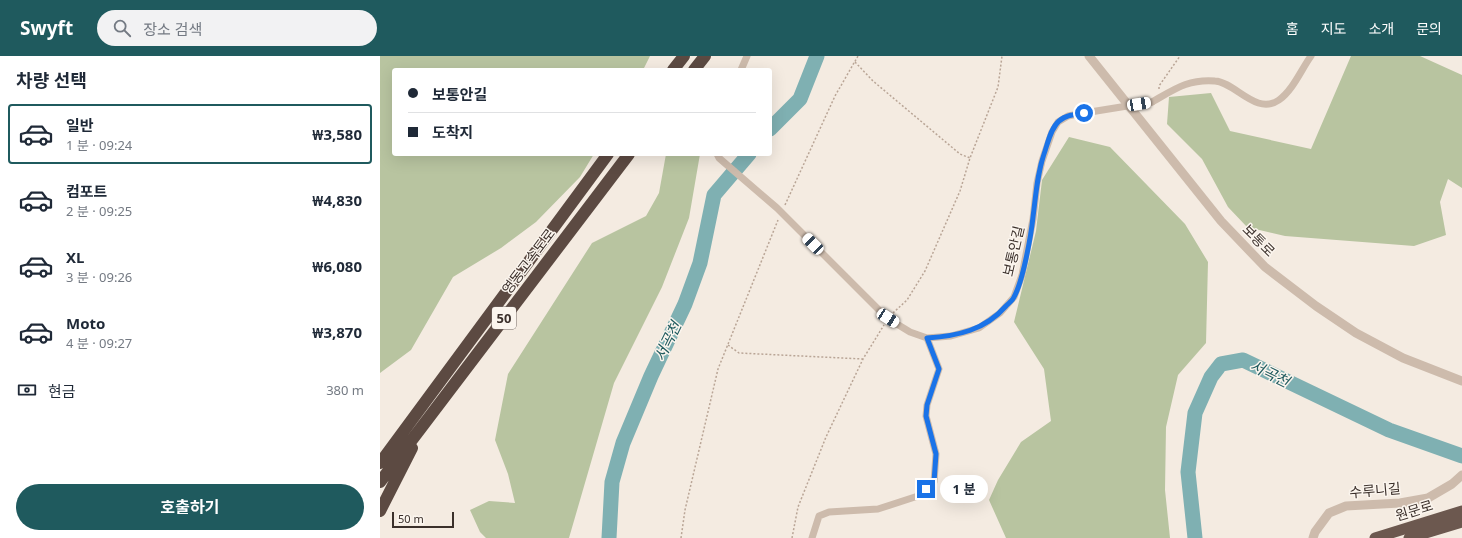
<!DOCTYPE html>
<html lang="ko">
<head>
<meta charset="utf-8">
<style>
	body { margin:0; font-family:"Noto Sans","Noto Sans KR",sans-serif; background:#f2f2f3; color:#1f2937; height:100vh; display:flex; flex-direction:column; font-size:15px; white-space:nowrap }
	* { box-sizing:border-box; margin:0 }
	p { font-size:13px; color:#747a83 }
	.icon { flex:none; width:22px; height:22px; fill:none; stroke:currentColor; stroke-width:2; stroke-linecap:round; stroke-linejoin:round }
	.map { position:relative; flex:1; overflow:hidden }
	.side { display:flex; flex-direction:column; background:#fff; width:380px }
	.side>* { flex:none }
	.banner { position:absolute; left:12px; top:12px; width:380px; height:88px; border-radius:4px; box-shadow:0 4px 16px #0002; display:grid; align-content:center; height:88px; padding:0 16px; background:#fff }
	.scale { position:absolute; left:12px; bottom:10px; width:62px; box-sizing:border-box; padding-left:4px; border:2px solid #3b302b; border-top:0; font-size:11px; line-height:14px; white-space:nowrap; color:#3b302b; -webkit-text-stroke:3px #fbf5ee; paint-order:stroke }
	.end { position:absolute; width:18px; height:18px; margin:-9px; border:5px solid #1a73e8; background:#fff; box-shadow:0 0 0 2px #fff }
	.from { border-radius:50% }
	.bubble { position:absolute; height:28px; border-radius:14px; background:#fff; box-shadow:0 4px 16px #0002; font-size:13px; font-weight:700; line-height:28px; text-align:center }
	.car { position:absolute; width:12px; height:24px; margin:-12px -6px; border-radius:5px; box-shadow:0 0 3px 1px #0007; background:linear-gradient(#fff 24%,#345 0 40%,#fff 0 76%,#345 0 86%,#fff 0) }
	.banner b { display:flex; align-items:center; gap:14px; height:38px; font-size:15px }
	.banner b+b { border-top:1px solid #e0e1e3 }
	.banner i { width:10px; height:10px; background:#1f2937 }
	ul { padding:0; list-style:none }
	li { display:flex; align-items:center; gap:12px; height:60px; margin:0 8px 6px; padding:0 8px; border:2px solid transparent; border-radius:4px }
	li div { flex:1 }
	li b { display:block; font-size:15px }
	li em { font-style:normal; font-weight:700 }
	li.on { border-color:#1f5a5e }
	li>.icon { width:36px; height:36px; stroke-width:1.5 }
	h2 { padding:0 16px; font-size:18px; line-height:48px }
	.pay { display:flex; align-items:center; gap:10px; height:44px; padding:0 16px; font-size:15px }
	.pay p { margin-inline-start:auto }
	.button { display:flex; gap:8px; margin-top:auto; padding:8px 16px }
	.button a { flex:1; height:46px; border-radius:24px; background:#1f5a5e; color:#fff; font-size:16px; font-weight:700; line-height:46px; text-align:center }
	header { display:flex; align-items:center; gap:24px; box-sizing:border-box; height:56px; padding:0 20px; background:#1f5a5e; color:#fff }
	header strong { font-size:19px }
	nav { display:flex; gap:22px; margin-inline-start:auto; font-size:14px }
	.search { width:280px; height:36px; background:#f2f2f3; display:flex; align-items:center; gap:10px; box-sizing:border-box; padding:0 14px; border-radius:22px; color:#747a83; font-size:15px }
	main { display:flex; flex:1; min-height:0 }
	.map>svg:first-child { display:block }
	.green { fill:#b8c4a0 }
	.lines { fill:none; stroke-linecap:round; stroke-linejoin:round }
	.river { stroke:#7fb0b2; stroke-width:15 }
	.path { stroke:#b9a596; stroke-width:1.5; stroke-dasharray:2 2; stroke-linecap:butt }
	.minor { stroke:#cdbbac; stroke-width:7 }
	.tertiary { stroke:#cdbbac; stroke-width:9 }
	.trunk { stroke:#6c584f; stroke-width:11 }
	.motorway { stroke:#5c4a42; stroke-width:12 }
	.minor-bridge { stroke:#cdbbac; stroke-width:7 }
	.route { stroke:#1a73e8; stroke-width:5 }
	.labels { text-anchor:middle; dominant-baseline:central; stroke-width:3; stroke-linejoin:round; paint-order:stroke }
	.shield { fill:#fbf5ee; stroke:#756b66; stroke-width:1 }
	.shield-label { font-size:13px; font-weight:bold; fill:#3b302b }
	.street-label { font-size:14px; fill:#3b302b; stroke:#fbf5ee }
	.water-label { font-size:15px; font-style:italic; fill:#1f5a5e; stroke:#fbf5ee }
</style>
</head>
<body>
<header>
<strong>Swyft</strong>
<div class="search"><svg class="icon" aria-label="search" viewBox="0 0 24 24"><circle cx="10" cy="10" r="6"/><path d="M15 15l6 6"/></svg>장소 검색</div>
<nav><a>홈</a><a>지도</a><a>소개</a><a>문의</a></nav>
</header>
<main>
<section class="side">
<h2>차량 선택</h2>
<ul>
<li class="on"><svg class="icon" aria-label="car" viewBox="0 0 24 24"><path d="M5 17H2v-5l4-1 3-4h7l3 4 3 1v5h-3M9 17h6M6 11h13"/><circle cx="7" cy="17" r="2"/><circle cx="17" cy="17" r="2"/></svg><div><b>일반</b><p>1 분 · 09:24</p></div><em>₩3,580</em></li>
<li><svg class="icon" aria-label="car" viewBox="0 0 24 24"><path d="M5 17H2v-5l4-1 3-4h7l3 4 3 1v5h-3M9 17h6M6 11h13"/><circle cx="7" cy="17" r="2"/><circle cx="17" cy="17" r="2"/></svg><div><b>컴포트</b><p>2 분 · 09:25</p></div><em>₩4,830</em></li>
<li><svg class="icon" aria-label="car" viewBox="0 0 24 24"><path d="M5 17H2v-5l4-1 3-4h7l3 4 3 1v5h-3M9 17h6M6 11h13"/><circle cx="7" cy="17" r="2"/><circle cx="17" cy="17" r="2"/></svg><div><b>XL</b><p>3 분 · 09:26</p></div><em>₩6,080</em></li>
<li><svg class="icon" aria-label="car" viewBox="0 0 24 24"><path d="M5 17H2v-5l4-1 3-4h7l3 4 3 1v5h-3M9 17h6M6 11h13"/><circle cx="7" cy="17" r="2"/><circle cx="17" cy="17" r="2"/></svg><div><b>Moto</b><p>4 분 · 09:27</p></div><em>₩3,870</em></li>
</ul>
<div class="pay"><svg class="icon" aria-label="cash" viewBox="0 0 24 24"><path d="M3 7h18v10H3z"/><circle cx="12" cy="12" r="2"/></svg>현금<p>380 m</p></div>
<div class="button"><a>호출하기</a></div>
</section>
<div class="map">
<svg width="1082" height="482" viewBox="0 0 1082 482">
	<rect width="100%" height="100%" fill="#f4ebe1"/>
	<path class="green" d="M0,0H270L263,14H14V98H214L200,121L156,166L121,192L73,221L31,294L0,317V319Z
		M971,0H1040L1082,19V132L1068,123L1060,146L1066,179L1034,190L905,180L867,171L848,151L822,103L787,68L789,41L831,37L850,75L931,93Z
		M689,81L730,91L805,168L828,206L826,287L798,319L786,371L785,434L790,482H626L609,444L618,424L641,386L671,365L664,313L634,266L656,175L662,124Z
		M286,98H320L309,162L282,231L234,327L189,482H106L100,476L90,454L109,445L135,447L128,418L115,384L128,318L212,187L266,160L279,137Z"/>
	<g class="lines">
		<path class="river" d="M390,73L420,43L437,0
			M229,482L232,426L243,387L271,320L305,248L320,207L334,139L369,98
			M815,482L808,416L815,357L831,321L841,308L863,304L1009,374L1082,400"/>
		<path class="path" d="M475,6L493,25L580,98L590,102
			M779,33V30L800,0
			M405,149L455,40L478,0
			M513,257L527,244L545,215L580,135L590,102L618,31L622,0
			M348,289L359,297L483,303
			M301,482L305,454L338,313L398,164
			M412,482L418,451L446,381L483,303L504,269"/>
		<path class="minor" d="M361,14L367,0
			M772,46C795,33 808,23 835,25C855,26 876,60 899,44C913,34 921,14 931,0
			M337,98L339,102L397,152L507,262L530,276L547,282L571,280L599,272L620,257L634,241L642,219L653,163L657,127L662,105L672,76L678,66L688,60L704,57
			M432,482L439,460L449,456L498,453L538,440L554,426L556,398L546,360L547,349L559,313L547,282"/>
		<path class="tertiary" d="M709,0L841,165L885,211L936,250L976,277L1023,302L1082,325
			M933,482L935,476L949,457L966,450L1020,447L1048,442L1072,428L1082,419"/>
		<path class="trunk" d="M995,482L1082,455
			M1029,482L1082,466"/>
		<path class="motorway" d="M293,14L304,0
			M314,14L325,0
			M0,407L228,98
			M0,426L249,98
			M0,455L32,392"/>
		<path class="minor-bridge" d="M704,57L772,46"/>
	</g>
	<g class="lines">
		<path class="route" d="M546,433L554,426L556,398L546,360L547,349L559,313L547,282C578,280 605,274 626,250C629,247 633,244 634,241C643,225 651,180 653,161C656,139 657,117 665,95C668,86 671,72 679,65C686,59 696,58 704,57"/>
	</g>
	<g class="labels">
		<rect class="shield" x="112" y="251" width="24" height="22" rx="3"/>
		<g class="shield-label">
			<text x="124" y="262">50</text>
		</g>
		<g class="street-label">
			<text transform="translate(879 184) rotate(45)">보통로</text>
			<text transform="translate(633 195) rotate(-77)">보통안길</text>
			<text transform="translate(148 205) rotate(-53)">영동고속도로</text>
			<text transform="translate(995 434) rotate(-5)">수루니길</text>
			<text transform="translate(1034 454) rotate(-17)">원문로</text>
		</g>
		<g class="water-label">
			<text transform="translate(287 285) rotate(-64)">서곡천</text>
			<text transform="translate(890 317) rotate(26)">서곡천</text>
		</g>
	</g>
</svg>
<div class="scale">50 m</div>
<i class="end from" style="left:704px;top:57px"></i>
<i class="end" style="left:546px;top:433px"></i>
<div class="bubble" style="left:560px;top:419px;width:48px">1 분</div>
<i class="car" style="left:759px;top:48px;rotate:81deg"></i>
<i class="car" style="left:433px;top:188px;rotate:315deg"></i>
<i class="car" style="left:508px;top:262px;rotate:123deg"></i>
<div class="banner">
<b><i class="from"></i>보통안길</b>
<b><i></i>도착지</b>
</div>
</div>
</main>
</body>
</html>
